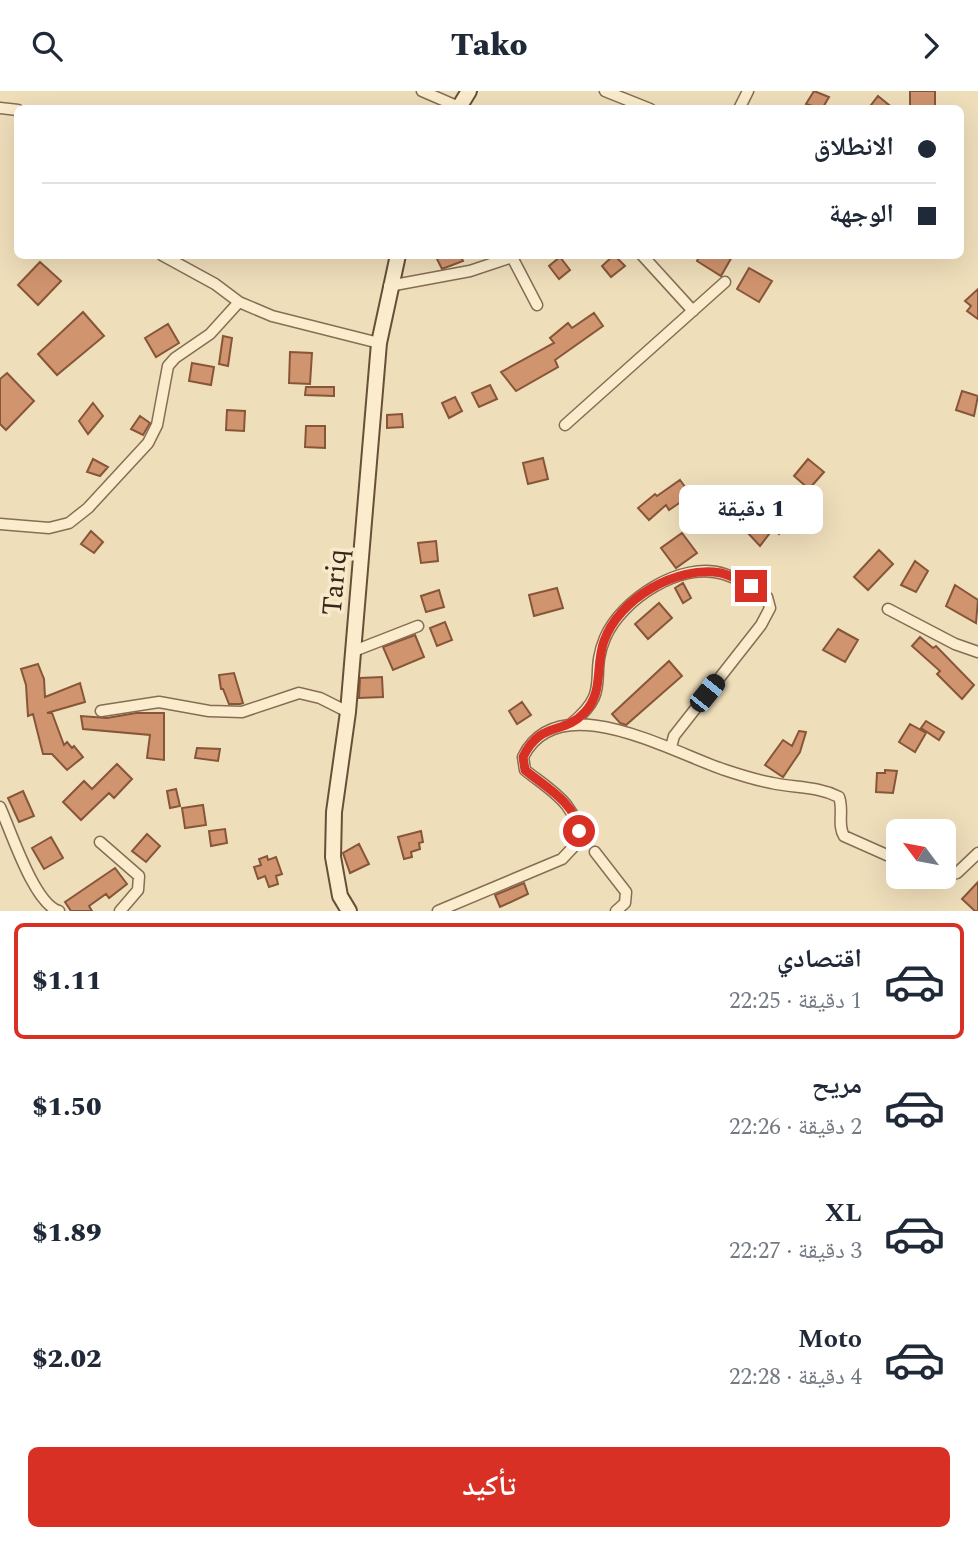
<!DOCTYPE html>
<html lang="ar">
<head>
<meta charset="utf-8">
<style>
	body { margin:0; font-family:Spectral,"Noto Naskh Arabic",serif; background:#f6f6f7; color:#1f2937; direction:rtl; height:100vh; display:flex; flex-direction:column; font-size:26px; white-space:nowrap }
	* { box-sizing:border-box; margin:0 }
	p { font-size:23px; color:#747a83 }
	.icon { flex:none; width:38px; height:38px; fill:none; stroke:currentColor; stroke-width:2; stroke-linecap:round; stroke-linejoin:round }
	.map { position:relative; height:820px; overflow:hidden; direction:ltr }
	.side { display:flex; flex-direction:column; background:#fff; flex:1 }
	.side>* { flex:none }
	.hud { position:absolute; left:14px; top:14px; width:950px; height:154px; border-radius:10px; box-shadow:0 7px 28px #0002; direction:rtl; display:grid; align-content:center; height:154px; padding:0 28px; background:#fff }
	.needle { width:46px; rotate:302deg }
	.tools { position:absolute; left:886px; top:728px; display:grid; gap:14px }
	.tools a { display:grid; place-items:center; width:70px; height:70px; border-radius:10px; background:#fff; box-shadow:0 7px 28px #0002; font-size:35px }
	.end { position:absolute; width:32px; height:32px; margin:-16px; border:9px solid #d93025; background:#fff; box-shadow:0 0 0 4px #fff }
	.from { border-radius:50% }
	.bubble { position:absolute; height:49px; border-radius:10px; background:#fff; box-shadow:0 7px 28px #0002; font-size:23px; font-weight:800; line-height:49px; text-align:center; direction:rtl }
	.car { position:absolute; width:21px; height:42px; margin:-21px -10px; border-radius:9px; box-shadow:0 0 5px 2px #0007; background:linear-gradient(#222 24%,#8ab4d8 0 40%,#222 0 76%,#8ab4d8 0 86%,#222 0) }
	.hud b { display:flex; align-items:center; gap:24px; height:66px; font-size:26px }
	.hud b+b { border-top:2px solid #e0e1e3 }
	.hud i { width:18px; height:18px; background:#1f2937 }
	ul { padding:12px 0 0; list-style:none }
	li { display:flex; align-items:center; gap:21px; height:116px; margin:0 14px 10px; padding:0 14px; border:4px solid transparent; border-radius:10px }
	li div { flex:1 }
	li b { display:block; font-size:26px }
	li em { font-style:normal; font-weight:800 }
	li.selected { border-color:#d93025 }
	li>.icon { width:63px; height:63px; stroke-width:1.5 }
	.primary-button { display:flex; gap:14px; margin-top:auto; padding:14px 28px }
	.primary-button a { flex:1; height:80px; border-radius:10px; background:#d93025; color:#fff; font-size:28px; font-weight:800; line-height:80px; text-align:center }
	header { display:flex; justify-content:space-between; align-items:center; height:91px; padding:0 28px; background:#fff; font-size:32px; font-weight:800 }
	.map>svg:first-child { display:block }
	.building { fill:#d0946e; stroke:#875639; stroke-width:2 }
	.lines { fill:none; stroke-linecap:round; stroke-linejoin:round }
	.street-casing { stroke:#866e54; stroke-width:13 }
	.secondary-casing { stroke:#684f37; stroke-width:18 }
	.street { stroke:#faeccd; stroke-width:10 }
	.secondary { stroke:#faeccd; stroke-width:14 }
	.route { stroke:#d93025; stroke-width:9 }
	.labels { text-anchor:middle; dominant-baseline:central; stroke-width:7; stroke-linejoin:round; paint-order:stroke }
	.street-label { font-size:28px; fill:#35261a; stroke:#f7e9ca }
</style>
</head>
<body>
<header><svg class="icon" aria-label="forward" viewBox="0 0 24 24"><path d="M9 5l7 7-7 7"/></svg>Tako<svg class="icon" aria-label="search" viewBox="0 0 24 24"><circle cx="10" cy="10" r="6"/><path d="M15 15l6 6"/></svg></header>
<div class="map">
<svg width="978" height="820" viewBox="0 0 978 820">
	<rect width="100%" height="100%" fill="#efdeba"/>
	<path class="building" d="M814,0L829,6L822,18L806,13Z
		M910,0H935V16H910Z
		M878,5L894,18H868Z
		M435,164H460L463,170L442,178Z
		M614,164L625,175L611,186L602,175Z
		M700,164H733L721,185L697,170Z
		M560,166L570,179L559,188L549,175Z
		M40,171L61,190L38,214L18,194Z
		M749,177L772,190L759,211L737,198Z
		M978,198V228L967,220L971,215L965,210Z
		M83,221L104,245L57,284L38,263Z
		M594,222L603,235L555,269L558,276L516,300L501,281L554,252L550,247L568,232L572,237Z
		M168,233L179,252L156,266L145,247Z
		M223,245L232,247L228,275L219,273Z
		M290,261L312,262L310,293L289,292Z
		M192,272L214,276L211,294L189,290Z
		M7,282L34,310L6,339L0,333V288Z
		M490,294L497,308L479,316L472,302Z
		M306,296H334V305L305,304Z
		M962,300L978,305L974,325L956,319Z
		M455,306L462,320L449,327L442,312Z
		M93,312L103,325L88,343L79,330Z
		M227,319L245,320L244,340L226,339Z
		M402,323L403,336L387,337V324Z
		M140,325L150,332L143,344L131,338Z
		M306,335H325V357L305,356Z
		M543,367L548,388L528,393L523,372Z
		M93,368L108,376L100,385L87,381Z
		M808,368L824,381L809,398L794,385Z
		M680,389L691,404L669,419L666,414L649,429L638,417L655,403L657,405Z
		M776,421L788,431L779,443L773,438L760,455L747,441L750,435L755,428L765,435Z
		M91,440L103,451L94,462L81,453Z
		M682,442L697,462L676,477L661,457Z
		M436,450L438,470L421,472L418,452Z
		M879,459L893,473L868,499L854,486Z
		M915,470L928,480L916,501L901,494Z
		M683,492L691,507L683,512L675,497Z
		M955,494L978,509L976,532L946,515Z
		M557,497L563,517L534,525L529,504Z
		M439,499L444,516L426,521L421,505Z
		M659,512L672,527L648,548L635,533Z
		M445,531L452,549L437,555L430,537Z
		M838,538L858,549L845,571L823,559Z
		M415,544L424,566L393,579L383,556Z
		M920,546L933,557L936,555L974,594L962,608L937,583L940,580L912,555Z
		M669,570L682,585L626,634L620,632L612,623Z
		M38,573L44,588L45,606L80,592L85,611L47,622H52L64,654L67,651L72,657L74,655L83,666L67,679L52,663H43L33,623L28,625L26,594L21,578Z
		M234,582L243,612L240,613H229L223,598H221L219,584Z
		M382,586L383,606L359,607L360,587Z
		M522,611L531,624L517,633L509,620Z
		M136,622H164V669L147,667L150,644L83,638L81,625L107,627Z
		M926,630L944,641L939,649L921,637Z
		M910,633L926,642L915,661L899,651Z
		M799,640L806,641L800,661L783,686L765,674L783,649L792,655Z
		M197,657L220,658L218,670L195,667Z
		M117,673L132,688L114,707L109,702L81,729L63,711L84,690L92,698Z
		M885,679L897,680L893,702L876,701L877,682H885Z
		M176,698L180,715L170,717L167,700Z
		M23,700L34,725L19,731L8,707Z
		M203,714L206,734L185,737L182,717Z
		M225,738L227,752L211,755L209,740Z
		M421,740L423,751L419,752L420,758L411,761L412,766L404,768L398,746Z
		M147,743L160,755L146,771L132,760Z
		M51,746L63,767L44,778L32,757Z
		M359,753L369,773L350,782L343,762Z
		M267,765L268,769L276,766L282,783L276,785L278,793L269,796L265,785L258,788L254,776L261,774L259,768Z
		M115,777L127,793L109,807L106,803L89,815L92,820H71L65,811Z
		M978,791V820H975L962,808Z
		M524,792L528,803L500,816L495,804Z"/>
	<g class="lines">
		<defs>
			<path id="street" d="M422,0L459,16
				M605,0L650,18
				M0,17L18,19
				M739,18L748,0
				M162,164L215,193L239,211L272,225L379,252
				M642,164L693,220
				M389,195L470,180L512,166L537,214
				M565,334L725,191
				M0,433L49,437L69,432L88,417L148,352L157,334L168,275L175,267L210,243L239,211
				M888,518L955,553L978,561
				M354,560L418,535
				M101,620L159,611L209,620L242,621L299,602L320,607L348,621
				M571,633C613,599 588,587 605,547C621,509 681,469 724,483C740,488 754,497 767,506L770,517L761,534L674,645L671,656
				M0,716C11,740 34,813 59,820
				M100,751L139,785L138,799L120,820
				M595,761L626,801L625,812L616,820
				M943,785L957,782L978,762
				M438,820L562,768L578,751C580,714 551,700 525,679L523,666C558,594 673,662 725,679C740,684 756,689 772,692C795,697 817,695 839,706C844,719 837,734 844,745L898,769"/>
			<path id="secondary" d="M458,18L469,0
				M349,820L340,805L333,766L334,721L348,621L379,252L398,164"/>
		</defs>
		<use href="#street" class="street-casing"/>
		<use href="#secondary" class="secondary-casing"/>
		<use href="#street" class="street"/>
		<use href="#secondary" class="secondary"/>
	</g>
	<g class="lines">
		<path class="route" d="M579,740C575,711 545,696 525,679L523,666C541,629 563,645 585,621C604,601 595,574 604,550C619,508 676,474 721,482C731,484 742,491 751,495"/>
	</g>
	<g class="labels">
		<g class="street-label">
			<text transform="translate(335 491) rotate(-85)">Tariq</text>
		</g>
	</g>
</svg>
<div class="tools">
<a><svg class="needle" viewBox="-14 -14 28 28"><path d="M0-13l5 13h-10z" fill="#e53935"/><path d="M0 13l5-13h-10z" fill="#747a83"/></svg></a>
</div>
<i class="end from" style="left:579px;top:740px"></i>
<i class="end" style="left:751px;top:495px"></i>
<div class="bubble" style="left:679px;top:394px;width:144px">1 دقيقة</div>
<i class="car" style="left:707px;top:602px;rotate:39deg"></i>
<div class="hud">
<b><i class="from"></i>الانطلاق</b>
<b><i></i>الوجهة</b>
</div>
</div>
<section class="side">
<ul>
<li class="selected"><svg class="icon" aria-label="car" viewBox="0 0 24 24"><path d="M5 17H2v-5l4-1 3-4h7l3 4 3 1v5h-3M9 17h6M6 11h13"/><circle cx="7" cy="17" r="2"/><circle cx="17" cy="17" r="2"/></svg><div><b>اقتصادي</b><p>1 دقيقة · 22:25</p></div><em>$1.11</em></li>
<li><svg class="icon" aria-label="car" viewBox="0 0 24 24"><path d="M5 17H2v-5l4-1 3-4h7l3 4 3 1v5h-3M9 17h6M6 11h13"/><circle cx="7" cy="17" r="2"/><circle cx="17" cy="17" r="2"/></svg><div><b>مريح</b><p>2 دقيقة · 22:26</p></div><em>$1.50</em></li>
<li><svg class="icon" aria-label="car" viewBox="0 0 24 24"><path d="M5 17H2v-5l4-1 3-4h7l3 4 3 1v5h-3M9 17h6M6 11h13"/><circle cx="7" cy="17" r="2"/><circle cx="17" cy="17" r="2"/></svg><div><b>XL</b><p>3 دقيقة · 22:27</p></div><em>$1.89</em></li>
<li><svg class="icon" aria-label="car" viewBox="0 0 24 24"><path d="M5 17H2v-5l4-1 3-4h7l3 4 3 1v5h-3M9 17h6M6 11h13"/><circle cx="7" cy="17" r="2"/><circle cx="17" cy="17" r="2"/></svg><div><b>Moto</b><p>4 دقيقة · 22:28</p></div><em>$2.02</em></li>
</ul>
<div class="primary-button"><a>تأكيد</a></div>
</section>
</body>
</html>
